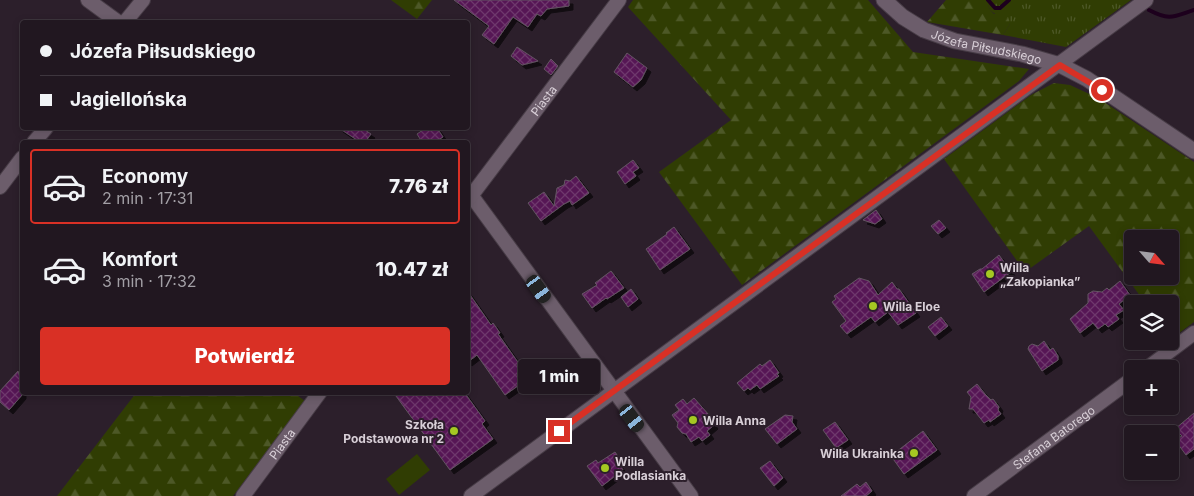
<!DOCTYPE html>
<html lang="pl">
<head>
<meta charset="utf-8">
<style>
	body { margin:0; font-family:Inter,sans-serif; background:#2d242d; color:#f1f3f6; height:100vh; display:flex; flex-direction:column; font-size:19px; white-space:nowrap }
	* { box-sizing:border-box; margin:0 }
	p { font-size:16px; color:#a29fa5 }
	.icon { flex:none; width:28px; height:28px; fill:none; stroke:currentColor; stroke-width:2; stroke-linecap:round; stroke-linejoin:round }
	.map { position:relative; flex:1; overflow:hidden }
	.drawer { position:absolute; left:20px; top:140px; width:450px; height:255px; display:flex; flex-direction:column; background:#211720; border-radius:5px; box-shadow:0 2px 8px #0003,0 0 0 1px #3e363e }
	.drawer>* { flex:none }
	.hud { position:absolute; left:20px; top:20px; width:450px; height:110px; border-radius:5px; box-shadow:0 2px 8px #0003,0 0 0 1px #3e363e; display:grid; align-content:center; height:110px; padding:0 20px; background:#211720 }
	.needle { width:32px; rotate:118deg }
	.tools { position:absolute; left:1124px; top:230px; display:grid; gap:10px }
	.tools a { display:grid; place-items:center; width:55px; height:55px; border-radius:5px; background:#211720; box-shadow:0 2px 8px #0003,0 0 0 1px #3e363e; font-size:25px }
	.end { position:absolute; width:22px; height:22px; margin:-11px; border:6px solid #d93025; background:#fff; box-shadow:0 0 0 2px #fff }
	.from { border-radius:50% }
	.bubble { position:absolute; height:35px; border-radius:5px; background:#211720; box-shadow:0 2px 8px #0003,0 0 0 1px #3e363e; font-size:16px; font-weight:800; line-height:35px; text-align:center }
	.car { position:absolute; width:15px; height:30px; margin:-15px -8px; border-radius:6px; box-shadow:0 0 4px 1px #0007; background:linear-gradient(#222 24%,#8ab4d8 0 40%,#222 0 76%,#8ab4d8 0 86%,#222 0) }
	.hud b { display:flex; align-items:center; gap:18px; height:48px; font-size:19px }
	.hud b+b { border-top:1px solid #3e363e }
	.hud i { width:12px; height:12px; background:#f1f3f6 }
	ul { padding:9px 0 0; list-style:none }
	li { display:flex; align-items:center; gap:15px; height:75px; margin:0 10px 8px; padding:0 10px; border:2px solid transparent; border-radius:5px }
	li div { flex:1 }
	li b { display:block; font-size:19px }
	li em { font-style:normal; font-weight:800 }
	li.current { border-color:#d93025 }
	li>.icon { width:45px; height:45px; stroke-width:1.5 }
	.primary-button { display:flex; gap:10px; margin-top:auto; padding:10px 20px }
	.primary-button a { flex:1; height:58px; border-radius:5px; background:#d93025; color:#fff; font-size:20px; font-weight:800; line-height:58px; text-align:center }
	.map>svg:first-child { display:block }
	.grass { fill:url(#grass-tufts) }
	.forest { fill:url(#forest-firs); fill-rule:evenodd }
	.green { fill:#303d03 }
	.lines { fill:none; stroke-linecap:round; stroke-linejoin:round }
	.stream { stroke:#1d001d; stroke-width:4 }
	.building { fill:url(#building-cross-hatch); stroke:#635462; filter:url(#shadow) }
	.minor-casing { stroke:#473c46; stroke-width:16 }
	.tertiary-casing { stroke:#473c46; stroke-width:17 }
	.minor { stroke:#6c5d6b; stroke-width:14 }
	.tertiary { stroke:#6c5d6b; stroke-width:15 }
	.route { stroke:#d93025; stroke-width:6 }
	.poi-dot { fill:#a5c822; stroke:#2c1f2b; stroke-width:2 }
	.labels { text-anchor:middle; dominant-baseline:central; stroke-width:4; stroke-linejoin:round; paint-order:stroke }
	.street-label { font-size:12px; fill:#d8cfd7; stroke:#2c1f2b }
	.poi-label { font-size:12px; font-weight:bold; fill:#d8cfd7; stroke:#2c1f2b; text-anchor:start }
</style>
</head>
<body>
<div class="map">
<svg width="1194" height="496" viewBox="0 0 1194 496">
	<defs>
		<pattern id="grass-tufts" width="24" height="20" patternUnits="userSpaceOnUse" patternTransform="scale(1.25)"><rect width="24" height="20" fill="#303d03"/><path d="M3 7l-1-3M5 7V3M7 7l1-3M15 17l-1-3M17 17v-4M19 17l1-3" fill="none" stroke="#4d5827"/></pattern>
		<pattern id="forest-firs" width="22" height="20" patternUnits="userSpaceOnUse" patternTransform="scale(1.25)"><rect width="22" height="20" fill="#303d03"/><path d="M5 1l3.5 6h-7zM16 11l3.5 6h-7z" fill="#4d5827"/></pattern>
		<pattern id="building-cross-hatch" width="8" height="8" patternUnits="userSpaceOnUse" patternTransform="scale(1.25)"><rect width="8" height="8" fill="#561754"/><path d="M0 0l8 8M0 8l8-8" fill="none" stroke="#6e386c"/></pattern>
		<filter id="shadow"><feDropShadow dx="4" dy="4" stdDeviation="0" flood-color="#0009"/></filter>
	</defs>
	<rect width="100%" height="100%" fill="#2c1f2b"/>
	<path class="grass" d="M992,0H1131L1066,47L1003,35L1010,24L991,11L988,6Z"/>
	<path class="forest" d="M391,0H432L417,19Z
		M633,0H868L913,52L1029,69L1019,81L742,285L659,172L731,120L628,7Z
		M946,0H992L988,6L991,11L994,14L999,13L1007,17L1010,24L1003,35L927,22Z
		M1054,83L1070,85L1098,98L1194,162V322L1171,339L1170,337V304H1146L1089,226L1025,272L944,159L1031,95ZM1132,239H1170V276H1132Z
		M136,393H294L305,401L233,496H57Z"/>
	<path class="green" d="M417,454L430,470L399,495L386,479Z"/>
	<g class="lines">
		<path class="stream" d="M988,0L995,8H1000L1009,0
			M1149,10C1170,21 1173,17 1194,10"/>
	</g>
	<path class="building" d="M454,0H569V6L547,9L541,16L537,14L528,27L513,17L494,44L482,35L489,26Z
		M517,47L538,61L522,65L511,56Z
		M627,53L647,68L641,80L633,87L614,72Z
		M551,59L558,66L551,75L544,69Z
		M339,128H362L371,134L365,142H360Z
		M426,128H437L443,137L435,142H422L417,134Z
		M633,160L639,168L633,172L636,176L625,184L617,172Z
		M576,176L589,193L572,205L570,201L564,204L541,221L528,203L544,192L554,206L557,188L564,185L565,180L570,181Z
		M876,210L882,219L875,224L863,220Z
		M939,220L946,228L938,234L931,226Z
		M674,227L690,249L660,270L646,249L667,234L666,233Z
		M999,255L1011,272L984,292L972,274L980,269H982Z
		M611,271L624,288L607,299L606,298L592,308L582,294L597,285L595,283Z
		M859,278L869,281L878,295L892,282L897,289H899L916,313L898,325L888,312L875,322L871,317L847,334L840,326L846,321L832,302L836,299L834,296Z
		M1120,281L1130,295L1119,304L1124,310L1116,315L1119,319L1108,327L1105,324L1098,329L1093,323L1080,333L1070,319L1088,303V294L1093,291L1102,292L1107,288L1109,290Z
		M631,289L638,299L628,307L621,297Z
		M468,292L491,325L493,323L500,333L498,334L529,378L505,395L477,355L468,362Z
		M941,317L948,326L935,336L928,327Z
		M1044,341L1050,350L1053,348L1058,356V360L1042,371L1028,349L1029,346L1032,344L1038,346Z
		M770,360L779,373L777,374L779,376L760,389L757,385L750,390L748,388L744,391L737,383L760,364L762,366Z
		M18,371L20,378L22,380V395L9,410L0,402V391Z
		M977,384L985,394L991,400L993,399L999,407L998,410L1001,414L990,422L989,420L984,423L973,409H969L971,397L967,392Z
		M393,392H464L485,421L482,424L493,439L450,470Z
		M694,398L709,415L708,416L714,425L707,431L710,435L702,441L699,437L691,442L686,434L682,433L677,427L678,423L672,415L679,410L675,405L683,399L687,404Z
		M1194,413V449L1186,455L1175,440L1182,436L1175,429Z
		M785,415L793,416L792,422L797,429L777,444L765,429Z
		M835,422L848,440L836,448L823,430Z
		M923,431L937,450L904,474L891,456Z
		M615,452L621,461L618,463L623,470L602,486L587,466L596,460L598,463Z
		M770,461L783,478L774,486L760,468Z
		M866,482L872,491L866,496H841L857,484L860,487Z"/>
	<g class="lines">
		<defs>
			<g id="minor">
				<path d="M88,0L118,22"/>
				<path d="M125,22L143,0"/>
				<path d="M34,142L46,128"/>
				<path d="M0,187L22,158"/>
				<path d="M471,195L691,496"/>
				<path id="s1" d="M468,200L619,0"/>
				<path d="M1146,369L1194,333"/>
				<path id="s2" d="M243,496L320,392"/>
				<path d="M471,496L1146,0"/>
				<path id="s3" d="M974,496L1132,379"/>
			</g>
			<g id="tertiary">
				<path id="s4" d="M884,0L903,17L924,30L955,41L1022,54L1060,65L1087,79L1194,151"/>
			</g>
		</defs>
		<use href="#minor" class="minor-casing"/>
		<use href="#tertiary" class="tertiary-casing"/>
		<use href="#minor" class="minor"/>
		<use href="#tertiary" class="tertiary"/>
	</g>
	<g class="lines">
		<path class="route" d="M559,431L1060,65L1102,90"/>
	</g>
	<g class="poi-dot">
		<circle cx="990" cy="274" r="5"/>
		<circle cx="873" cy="306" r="5"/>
		<circle cx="693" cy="420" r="5"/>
		<circle cx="454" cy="431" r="5"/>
		<circle cx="914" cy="453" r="5"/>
		<circle cx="605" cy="468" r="5"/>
	</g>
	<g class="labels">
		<g class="street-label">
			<text stroke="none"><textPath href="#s4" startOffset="115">Józefa Piłsudskiego</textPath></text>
			<text stroke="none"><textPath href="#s1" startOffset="125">Piasta</textPath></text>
			<text stroke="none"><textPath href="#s3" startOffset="99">Stefana Batorego</textPath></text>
			<text stroke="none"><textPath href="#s2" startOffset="65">Piasta</textPath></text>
		</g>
		<g class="poi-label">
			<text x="1000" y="267">Willa<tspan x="1000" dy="14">„Zakopianka”</tspan></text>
			<text x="883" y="306">Willa Eloe</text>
			<text x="703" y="420">Willa Anna</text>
			<text x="444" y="424" text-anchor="end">Szkoła<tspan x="444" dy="14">Podstawowa nr 2</tspan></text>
			<text x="904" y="453" text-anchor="end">Willa Ukrainka</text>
			<text x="615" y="461">Willa<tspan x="615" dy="14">Podlasianka</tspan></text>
		</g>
	</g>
</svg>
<div class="tools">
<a><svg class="needle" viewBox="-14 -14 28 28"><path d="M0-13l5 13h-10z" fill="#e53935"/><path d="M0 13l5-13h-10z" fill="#a29fa5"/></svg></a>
<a><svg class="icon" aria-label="layers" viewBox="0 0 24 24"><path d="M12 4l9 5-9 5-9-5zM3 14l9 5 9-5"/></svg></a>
<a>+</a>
<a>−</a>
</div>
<i class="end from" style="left:1102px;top:90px"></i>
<i class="end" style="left:559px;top:431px"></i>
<div class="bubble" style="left:518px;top:359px;width:82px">1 min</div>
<i class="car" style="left:539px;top:289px;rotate:144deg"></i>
<i class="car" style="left:632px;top:418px;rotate:143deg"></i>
<div class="hud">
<b><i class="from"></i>Józefa Piłsudskiego</b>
<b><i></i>Jagiellońska</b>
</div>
<section class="drawer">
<ul>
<li class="current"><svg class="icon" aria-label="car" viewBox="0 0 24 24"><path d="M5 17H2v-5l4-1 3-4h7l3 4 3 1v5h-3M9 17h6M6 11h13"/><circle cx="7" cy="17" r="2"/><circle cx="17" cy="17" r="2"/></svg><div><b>Economy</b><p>2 min · 17:31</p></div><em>7.76 zł</em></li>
<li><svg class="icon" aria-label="car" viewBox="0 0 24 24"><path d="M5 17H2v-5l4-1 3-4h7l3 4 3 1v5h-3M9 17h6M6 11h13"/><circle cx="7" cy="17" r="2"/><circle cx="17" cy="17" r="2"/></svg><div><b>Komfort</b><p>3 min · 17:32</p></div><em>10.47 zł</em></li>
</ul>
<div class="primary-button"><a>Potwierdź</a></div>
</section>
</div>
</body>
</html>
